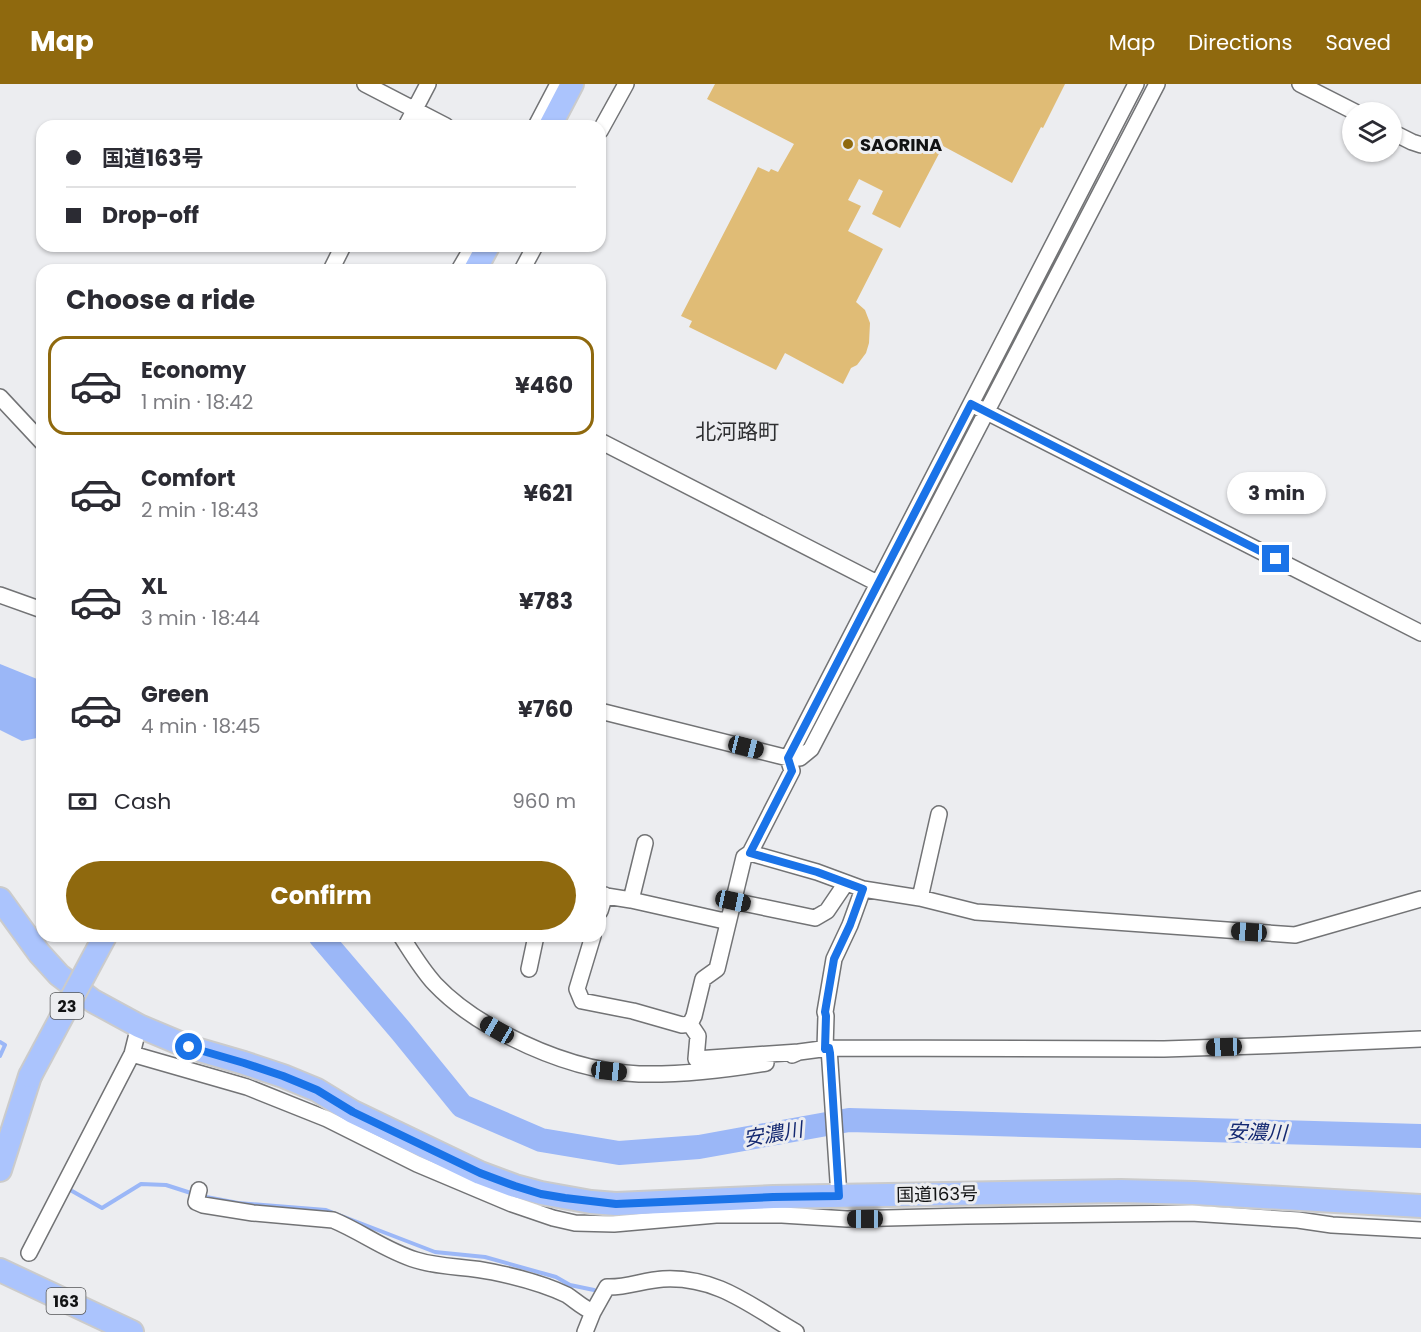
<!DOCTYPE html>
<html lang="en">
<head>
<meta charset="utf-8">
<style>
	body { margin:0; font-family:Poppins,"Noto Sans JP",sans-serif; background:#f2f2f3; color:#2b2b33; height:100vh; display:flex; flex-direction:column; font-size:22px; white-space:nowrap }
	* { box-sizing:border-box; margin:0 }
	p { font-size:20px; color:#7c7c81 }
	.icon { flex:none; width:33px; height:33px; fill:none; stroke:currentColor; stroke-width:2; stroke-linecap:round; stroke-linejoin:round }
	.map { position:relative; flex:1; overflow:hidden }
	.details { position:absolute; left:36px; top:180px; width:570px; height:678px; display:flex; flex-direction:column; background:#fff; border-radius:18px; box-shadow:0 2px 4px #0004 }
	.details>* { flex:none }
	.top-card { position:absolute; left:36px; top:36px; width:570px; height:132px; border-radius:18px; box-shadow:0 2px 4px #0004; display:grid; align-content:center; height:132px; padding:0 30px; background:#fff }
	.tools { position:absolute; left:1342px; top:18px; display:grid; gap:12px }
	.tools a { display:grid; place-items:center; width:60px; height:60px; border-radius:50%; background:#fff; box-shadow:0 2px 4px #0004; font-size:30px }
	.end { position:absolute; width:27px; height:27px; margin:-14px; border:8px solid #1a73e8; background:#fff; box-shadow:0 0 0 3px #fff }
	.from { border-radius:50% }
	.bubble { position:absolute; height:42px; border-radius:21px; background:#fff; box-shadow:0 2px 4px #0004; font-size:20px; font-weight:700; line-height:42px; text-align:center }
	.car { position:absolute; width:18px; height:36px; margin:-18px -9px; border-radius:8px; box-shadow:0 0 4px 2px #0007; background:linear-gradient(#222 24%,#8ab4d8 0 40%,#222 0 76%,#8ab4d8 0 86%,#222 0) }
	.top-card b { display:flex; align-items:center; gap:21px; height:57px; font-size:22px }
	.top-card b+b { border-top:2px solid #e1e1e2 }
	.top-card i { width:15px; height:15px; background:#2b2b33 }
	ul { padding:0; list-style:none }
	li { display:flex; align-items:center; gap:18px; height:99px; margin:0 12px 9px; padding:0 18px; border:3px solid transparent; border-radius:18px }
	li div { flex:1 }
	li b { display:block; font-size:22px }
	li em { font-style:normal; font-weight:700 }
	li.active { border-color:#8f690e }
	li>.icon { width:54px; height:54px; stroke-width:1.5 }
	h2 { padding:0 30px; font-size:27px; line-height:72px }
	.pay { display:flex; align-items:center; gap:15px; height:66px; padding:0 30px; font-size:22px }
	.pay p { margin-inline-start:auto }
	.cta { display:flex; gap:12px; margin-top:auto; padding:12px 30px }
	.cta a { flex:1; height:69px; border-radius:36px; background:#8f690e; color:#fff; font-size:24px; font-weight:700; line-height:69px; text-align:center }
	header { display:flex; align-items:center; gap:36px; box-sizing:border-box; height:84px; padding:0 30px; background:#8f690e; color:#fff }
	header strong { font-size:28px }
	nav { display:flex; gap:33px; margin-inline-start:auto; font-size:21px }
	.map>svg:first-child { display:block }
	.water { fill:#9bb7f7 }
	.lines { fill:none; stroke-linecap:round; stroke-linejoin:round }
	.stream { stroke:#9bb7f7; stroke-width:4 }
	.river { stroke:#9bb7f7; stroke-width:24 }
	.building { fill:#e0bc76 }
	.minor-casing { stroke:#727375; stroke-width:18 }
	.highway-casing { stroke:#cbcbcb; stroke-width:26 }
	.minor { stroke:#fff; stroke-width:15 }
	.highway { stroke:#abc4fd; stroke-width:22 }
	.highway-bridge-casing { stroke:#cbcbcb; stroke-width:26; stroke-linecap:butt }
	.highway-bridge { stroke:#abc4fd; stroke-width:22 }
	.route { stroke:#1a73e8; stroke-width:8 }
	.poi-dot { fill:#8f690e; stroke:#ecedf0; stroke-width:2 }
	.labels { text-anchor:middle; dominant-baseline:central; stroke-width:6; stroke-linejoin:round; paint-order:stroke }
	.shield { fill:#ecedf0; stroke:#535456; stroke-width:1.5 }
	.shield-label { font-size:16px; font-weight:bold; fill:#121314 }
	.poi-label { font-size:18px; font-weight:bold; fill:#121314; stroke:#ecedf0; text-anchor:start }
	.street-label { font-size:18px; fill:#121314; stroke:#ecedf0 }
	.water-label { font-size:20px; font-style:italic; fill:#142971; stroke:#ecedf0 }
	.quarter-label { font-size:21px; fill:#2e2f31; stroke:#ecedf0 }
</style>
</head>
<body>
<header>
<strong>Map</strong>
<nav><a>Map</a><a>Directions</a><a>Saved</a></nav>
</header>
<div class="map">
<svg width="1421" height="1248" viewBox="0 0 1421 1248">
	<rect width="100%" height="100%" fill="#ecedf0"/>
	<path class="water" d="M0,580L42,597V653L22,657L0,646Z"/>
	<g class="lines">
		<path class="stream" d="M0,958L5,961L0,972
			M72,1107L102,1124L141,1100L166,1101L194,1110
			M201,1112L238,1119L326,1126L435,1168L485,1173L556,1193L570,1201L594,1206"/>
		<path class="river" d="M320,852L401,947L462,1022L541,1056L619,1069L699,1063L849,1036L1421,1052"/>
	</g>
	<path class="building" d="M715,0H1065L1043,44L1041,43L1012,99L943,62L900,144L872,130L883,107L859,95L848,116L861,122L848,147L883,165L856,218L865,226L870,239L869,259L866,269L857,281L851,284L843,300L785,269L776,286L689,243L692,237L681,232L758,83L769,88L771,85L778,88L794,60L707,15Z"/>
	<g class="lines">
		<defs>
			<path id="minor" d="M365,0L446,42
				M1300,0L1355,28
				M406,42L428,0
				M536,42L558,0
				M600,47L626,0
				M1392,48L1412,58L1421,61
				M331,186L343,162
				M459,186L473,162
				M522,186L535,162
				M0,313L42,358
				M979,324L1421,549
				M600,357L877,499
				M0,511L42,526
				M600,627L788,674H800L811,665L1157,0
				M750,769L817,788L863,805L920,814L976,828L1295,851L1421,815
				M600,811L631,816L720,836H728
				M920,814L939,730
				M631,816L645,759
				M733,817L815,834L827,827L846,799
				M600,827L605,811
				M401,852C412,869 422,886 435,900C452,918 472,932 493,944C538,969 587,988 639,990C682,991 724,986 766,979
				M593,852L577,905L582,917L633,927L682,941L690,940
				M529,885L536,852
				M829,964L839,1112
				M825,965L826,932L825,928L834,875L850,841L863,805
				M799,968L696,975L698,952L690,940L694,932L703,895L717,885L744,773L750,769L792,687L788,674L1136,0
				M132,970L247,1003L327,1035L417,1080L512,1120L553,1134L575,1139L614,1140L716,1131H782L847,1135L966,1132L1191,1129L1298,1136L1332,1141L1421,1146
				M792,971L799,968L829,964L1164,965L1284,961L1421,955
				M199,1106L196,1118L203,1121L253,1129L333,1136C362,1148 386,1167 416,1176C441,1184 467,1182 493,1188C517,1193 544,1200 567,1211C576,1217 583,1224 593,1228
				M29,1169L132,970L139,942
				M585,1248L593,1228L607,1203C626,1204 644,1196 663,1195C718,1192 752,1223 796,1248"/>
			<path id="highway" d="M550,42L572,0
				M475,186L488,162
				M0,815L39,869L59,891L93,917L139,942L189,963L244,979L283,992L317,1006L353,1028L480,1089L515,1102L541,1109L591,1118L616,1120L773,1113L1121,1107L1194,1109L1421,1122
				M0,1086L30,992
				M0,1186L132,1248"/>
		</defs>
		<use href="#minor" class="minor-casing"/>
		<use href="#highway" class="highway-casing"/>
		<use href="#minor" class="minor"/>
		<use href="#highway" class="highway"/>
		<defs>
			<path id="highway-bridge" d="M30,992L105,852"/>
		</defs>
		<use href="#highway-bridge" class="highway-bridge-casing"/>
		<use href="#highway-bridge" class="highway-bridge"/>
	</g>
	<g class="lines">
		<path class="route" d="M189,963L244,979L283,992L317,1006L353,1028L480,1089L515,1102L541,1110L565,1114L616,1120L773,1113L839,1112L830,969L829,964L825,965L826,932L825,928L834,875L850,841L863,805L817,788L750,769L792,687L788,674L971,320L1276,475"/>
	</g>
	<circle class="poi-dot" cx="848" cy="60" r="6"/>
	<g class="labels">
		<g class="shield">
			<rect x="50.5" y="909" width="33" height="26" rx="4.5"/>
			<rect x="46.5" y="1204" width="39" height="26" rx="4.5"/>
		</g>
		<g class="shield-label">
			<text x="67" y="922">23</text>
			<text x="66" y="1217">163</text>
		</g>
		<g class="poi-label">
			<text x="860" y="60">SAORINA</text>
		</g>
		<g class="street-label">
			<text transform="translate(937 1110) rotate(-1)">国道163号</text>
		</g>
		<g class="water-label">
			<text transform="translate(1257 1048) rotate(2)">安濃川</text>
			<text transform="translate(773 1050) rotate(-10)">安濃川</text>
		</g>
		<g class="quarter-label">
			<text x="737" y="347">北河路町</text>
		</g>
	</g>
</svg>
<div class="tools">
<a><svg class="icon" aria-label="layers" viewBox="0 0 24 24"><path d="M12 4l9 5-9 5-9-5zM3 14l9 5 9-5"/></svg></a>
</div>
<i class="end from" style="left:189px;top:963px"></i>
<i class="end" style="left:1276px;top:475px"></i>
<div class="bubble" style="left:1227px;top:388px;width:99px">3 min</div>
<i class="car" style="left:746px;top:663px;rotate:104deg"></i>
<i class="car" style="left:733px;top:817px;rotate:102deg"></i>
<i class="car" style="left:1249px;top:848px;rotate:274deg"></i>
<i class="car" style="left:497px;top:946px;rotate:300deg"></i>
<i class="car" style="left:1224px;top:963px;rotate:268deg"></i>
<i class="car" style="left:609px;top:987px;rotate:96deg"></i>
<i class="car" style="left:865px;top:1135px;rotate:270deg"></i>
<div class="top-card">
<b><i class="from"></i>国道163号</b>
<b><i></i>Drop-off</b>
</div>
<section class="details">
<h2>Choose a ride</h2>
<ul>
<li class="active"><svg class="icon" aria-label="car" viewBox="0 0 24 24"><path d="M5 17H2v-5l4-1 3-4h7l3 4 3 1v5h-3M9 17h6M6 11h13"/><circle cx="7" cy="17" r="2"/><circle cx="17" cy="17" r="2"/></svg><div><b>Economy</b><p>1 min · 18:42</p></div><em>¥460</em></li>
<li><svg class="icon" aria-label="car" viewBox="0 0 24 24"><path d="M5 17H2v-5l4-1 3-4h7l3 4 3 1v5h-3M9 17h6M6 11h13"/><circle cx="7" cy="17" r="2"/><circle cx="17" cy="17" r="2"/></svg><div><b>Comfort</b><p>2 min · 18:43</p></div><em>¥621</em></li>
<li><svg class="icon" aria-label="car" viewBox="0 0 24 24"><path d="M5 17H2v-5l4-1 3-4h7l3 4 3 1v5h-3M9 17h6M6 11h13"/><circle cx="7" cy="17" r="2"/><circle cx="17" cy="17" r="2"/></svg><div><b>XL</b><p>3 min · 18:44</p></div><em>¥783</em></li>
<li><svg class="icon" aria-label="car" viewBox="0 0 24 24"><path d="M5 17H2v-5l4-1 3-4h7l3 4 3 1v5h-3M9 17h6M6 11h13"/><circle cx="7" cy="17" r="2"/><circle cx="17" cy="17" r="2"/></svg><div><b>Green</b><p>4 min · 18:45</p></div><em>¥760</em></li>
</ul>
<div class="pay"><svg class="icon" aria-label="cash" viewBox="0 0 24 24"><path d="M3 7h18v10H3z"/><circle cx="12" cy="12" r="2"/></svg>Cash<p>960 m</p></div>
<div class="cta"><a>Confirm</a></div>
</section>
</div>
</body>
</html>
